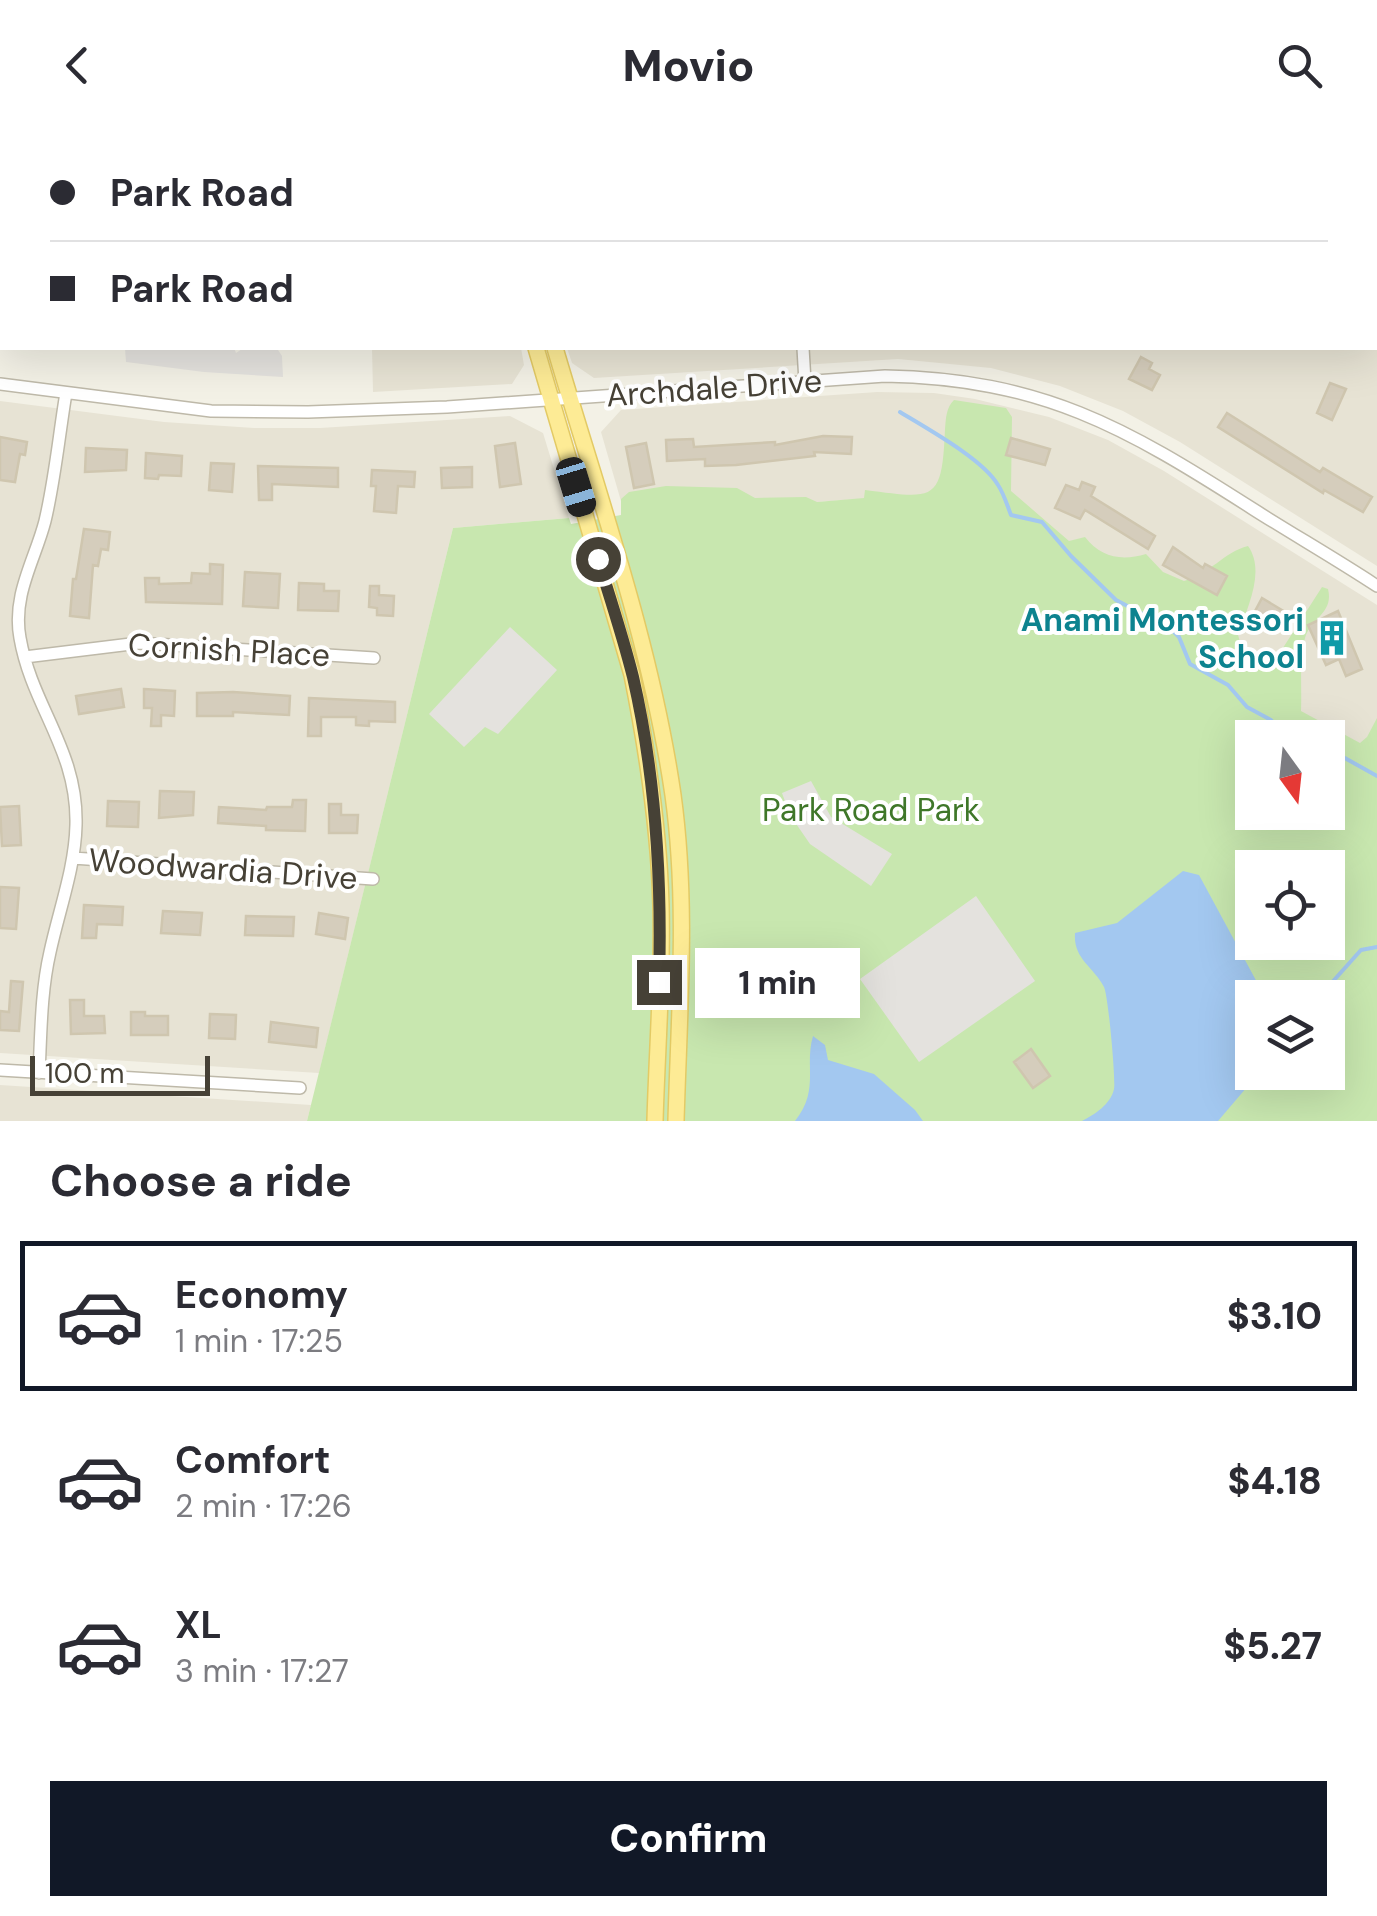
<!DOCTYPE html>
<html lang="en">
<head>
<meta charset="utf-8">
<style>
	body { margin:0; font-family:"DM Sans",sans-serif; background:#f2f2f3; color:#2b2b33; height:100vh; display:flex; flex-direction:column; font-size:38px; white-space:nowrap }
	* { box-sizing:border-box; margin:0 }
	p { font-size:32px; color:#7c7c81 }
	.icon { flex:none; width:55px; height:55px; fill:none; stroke:currentColor; stroke-width:2; stroke-linecap:round; stroke-linejoin:round }
	.map { position:relative; height:991px; overflow:hidden }
	.panel { display:flex; flex-direction:column; background:#fff; flex:1 }
	.panel>* { flex:none }
	.banner { position:absolute; left:0px; top:0px; width:1378px; height:220px; box-shadow:0 10px 40px #0002; display:grid; align-content:center; height:220px; padding:0 50px; background:#fff }
	.needle { width:65px; rotate:165deg }
	.buttons { position:absolute; left:1235px; top:590px; display:grid; gap:20px }
	.buttons a { display:grid; place-items:center; width:110px; height:110px; border-radius:0px; background:#fff; box-shadow:0 10px 40px #0002; font-size:50px }
	.scale { position:absolute; left:30px; bottom:25px; width:180px; box-sizing:border-box; padding-left:10px; border:5px solid #464136; border-top:0; font-size:28px; line-height:35px; white-space:nowrap; color:#464136; -webkit-text-stroke:8px #fff; paint-order:stroke }
	.end { position:absolute; width:45px; height:45px; margin:-22px; border:12px solid #464136; background:#fff; box-shadow:0 0 0 5px #fff }
	.from { border-radius:50% }
	.bubble { position:absolute; height:70px; border-radius:0px; background:#fff; box-shadow:0 10px 40px #0002; font-size:32px; font-weight:800; line-height:70px; text-align:center }
	.car { position:absolute; width:30px; height:60px; margin:-30px -15px; border-radius:12px; box-shadow:0 0 8px 2px #0007; background:linear-gradient(#222 24%,#8ab4d8 0 40%,#222 0 76%,#8ab4d8 0 86%,#222 0) }
	.banner b { display:flex; align-items:center; gap:35px; height:95px; font-size:38px }
	.banner b+b { border-top:2px solid #e1e1e2 }
	.banner i { width:25px; height:25px; background:#2b2b33 }
	ul { padding:0; list-style:none }
	li { display:flex; align-items:center; gap:30px; height:150px; margin:0 20px 15px; padding:0 30px; border:5px solid transparent; border-radius:0px }
	li div { flex:1 }
	li b { display:block; font-size:38px }
	li em { font-style:normal; font-weight:800 }
	li.on { border-color:#111827 }
	li>.icon { width:90px; height:90px; stroke-width:1.5 }
	h2 { padding:0 50px; font-size:45px; line-height:120px }
	.button { display:flex; gap:20px; margin-top:auto; padding:20px 50px }
	.button a { flex:1; height:115px; border-radius:0px; background:#111827; color:#fff; font-size:40px; font-weight:800; line-height:115px; text-align:center }
	header { display:flex; justify-content:space-between; align-items:center; height:130px; padding:0 50px; background:#fff; font-size:45px; font-weight:800 }
	.map>svg:first-child { display:block }
	.residential { fill:#e7e3d4 }
	.green { fill:#c8e7af; fill-rule:evenodd }
	.parking { fill:#e4e2de }
	.water { fill:#a3c8f0 }
	.lines { fill:none; stroke-linecap:round; stroke-linejoin:round }
	.stream { stroke:#a3c8f0; stroke-width:4 }
	.building { fill:#d5cdbc; stroke:#cfc6af; stroke-width:2.5 }
	.minor-casing { stroke:#beb9a9; stroke-width:14 }
	.major-casing { stroke:#e3ca65; stroke-width:18 }
	.minor { stroke:#fff; stroke-width:11 }
	.major { stroke:#fdeb95; stroke-width:15 }
	.route { stroke:#464136; stroke-width:12 }
	.labels { text-anchor:middle; dominant-baseline:central; stroke-width:8; stroke-linejoin:round; paint-order:stroke }
	.street-label { font-size:32px; fill:#464136; stroke:#fff }
	.culture-label { font-size:32px; font-weight:bold; fill:#0d838f; stroke:#fff; text-anchor:end }
	.park-label { font-size:32px; fill:#3f7729; stroke:#fff }
</style>
</head>
<body>
<header><svg class="icon" aria-label="back" viewBox="0 0 24 24"><path d="M15 5l-7 7 7 7"/></svg>Movio<svg class="icon" aria-label="search" viewBox="0 0 24 24"><circle cx="10" cy="10" r="6"/><path d="M15 15l6 6"/></svg></header>
<div class="map">
<svg width="1377" height="991" viewBox="0 0 1377 991">
	<rect width="100%" height="100%" fill="#f3f1e6"/>
	<path class="residential" d="M0,0H516L2,2V5Z
		M549,0H1377V436L1180,312L1123,281L1060,256L991,238L898,229L594,248L572,233L567,218H1375V2H549Z
		M372,218H521L524,235L512,254L373,262Z
		M877,262L934,263L975,269L1049,287L1108,310L1164,341L1377,475V623L1250,555L991,360L625,385L601,302L621,280Z
		M0,271L164,292L254,298H320L510,286L543,303L569,388L453,398L319,943L0,923Z
		M0,955L311,975L307,991H0Z"/>
	<path class="green" d="M954,270L1006,278L1012,287L1011,361L1069,411L1085,407C1101,428 1122,431 1146,424L1163,442L1184,451C1210,444 1224,422 1248,416C1266,441 1247,478 1238,505L1241,515L1272,535L1322,457L1328,459C1334,483 1311,488 1305,508C1299,531 1302,557 1301,581L1360,613L1367,607L1377,588V991H307L453,398L569,388L571,394L621,385V369L629,362L666,356L737,358L755,368L806,367L817,372L864,368L865,360C935,369 942,373 945,299C946,288 946,278 954,270ZM1252,608H1328V682H1252ZM1252,738H1328V812H1252ZM1252,868H1328V942H1252Z"/>
	<path class="parking" d="M125,218H234L236,223L242,219L278,220L282,226L283,247L204,242L126,232Z
		M510,497L557,540L498,604L485,597L464,617L429,584Z
		M811,651L831,687L892,724L871,756L810,714L790,685L782,663Z
		M976,766L1035,851L919,932L860,849Z"/>
	<path class="water" d="M1183,741L1199,745L1265,867L1252,868V942L1259,943L1218,991H1082C1094,985 1111,974 1114,959C1116,950 1108,864 1104,857C1093,836 1073,829 1075,803L1117,793Z
		M813,906L825,915L828,930L874,944L915,980L923,991H795C820,960 804,936 813,906Z"/>
	<g class="lines">
		<path class="stream" d="M900,282C926,298 983,329 998,355C1004,364 1007,375 1011,385L1042,392L1071,426L1116,470L1171,499L1179,507L1190,534L1228,555L1247,577L1271,590L1285,608
			M1328,623L1343,627L1377,646
			M1318,868L1361,820L1377,817"/>
	</g>
	<path class="building" d="M1141,227L1152,233L1149,239L1160,245L1152,260L1129,249Z
		M1330,253L1346,259L1332,290L1317,283Z
		M1227,283L1320,342L1323,338L1372,367L1363,382L1324,360L1323,363L1218,297Z
		M823,306L852,307L851,324L814,322L815,326L736,335L705,336V329L667,331L666,310L693,309L694,317L775,312V315Z
		M0,307L27,312L25,325L20,324L15,352L0,350Z
		M1011,308L1050,319L1045,335L1006,325Z
		M515,313L521,354L500,357L495,316Z
		M646,313L654,354L634,358L626,317Z
		M86,318L127,320L126,340L85,342Z
		M146,323L182,326L181,346L159,345L158,349L145,348Z
		M211,333L234,334L232,362L209,360Z
		M258,336L338,338V357L272,354V370H259Z
		M472,337V357L442,358L441,338Z
		M372,340L415,342L414,357L398,356L396,383L374,381L376,356H371Z
		M1082,352L1095,357L1091,366L1155,406L1148,419L1085,380L1080,389L1055,378L1066,355L1079,360Z
		M84,399L110,402L108,420L101,419L98,436L93,435L89,488L70,486L73,449H76Z
		M1173,417L1203,438L1205,434L1227,446L1217,465L1163,435Z
		M210,434L223,435L222,474L146,472L145,448H159V454L191,453L192,443L210,444Z
		M245,442L280,444L278,478L243,476Z
		M299,453L324,454V461H339L338,481L298,480Z
		M370,456H379V465L394,466L393,486L377,485V478L369,477Z
		M1262,468L1290,485L1282,499L1254,483Z
		M1338,481L1362,539L1346,546L1339,529L1326,535L1308,495Z
		M121,559L124,577L79,584L76,566Z
		M144,559L175,561L174,586L161,585V596H151L152,578H144Z
		M233,562L290,566L289,585L233,582V586H197V563Z
		M309,568L395,572V592L369,591V596L356,595V587H321V606H308Z
		M160,661L194,662L193,685L159,688Z
		M293,670H306L305,701L266,700V696L218,693L219,677L266,680L267,677H292Z
		M108,671L139,672L138,697L107,696Z
		M329,674H341V685H358L357,703H329Z
		M19,676L21,715L2,716L0,677Z
		M0,757L19,758L16,799L0,798Z
		M84,775L123,777L122,795L97,794L96,808H82Z
		M163,781L202,783L200,805L161,803Z
		M319,783L348,788L345,809L316,804Z
		M246,786L294,787L293,806L245,805Z
		M11,851L23,852L19,901L0,900V881L9,882Z
		M70,870H84V886H104L105,903L71,904Z
		M131,882H145V886H168V905H131Z
		M210,884L236,885L235,909L209,908Z
		M271,892L318,898L316,917L269,912Z
		M1031,919L1050,946L1033,958L1014,932Z"/>
	<g class="lines">
		<defs>
			<path id="minor" d="M126,0L142,2
				M984,0L987,2
				M1334,0L1338,2
				M312,2H319
				M747,2V0
				M1375,31L1377,32
				M803,218L805,252
				M0,254L211,281L308,282L447,277L885,246C1042,249 1125,297 1253,379C1294,405 1336,429 1377,456
				M25,527L139,513L374,528
				M73,728L373,749
				M0,940L300,958
				M39,943C41,902 41,861 50,822C59,780 75,738 76,695C78,620 32,577 20,508C12,465 35,430 45,391C55,349 59,305 66,263"/>
			<path id="major" d="M535,2V0
				M536,218L632,545C647,620 659,698 661,775C663,846 657,919 655,991
				M555,218C598,365 651,513 673,665C688,773 679,883 676,991"/>
		</defs>
		<use href="#minor" class="minor-casing"/>
		<use href="#major" class="major-casing"/>
		<use href="#minor" class="minor"/>
		<use href="#major" class="major"/>
	</g>
	<g class="lines">
		<path class="route" d="M598,429C610,468 623,507 633,547C656,647 662,751 659,852"/>
	</g>
	<defs>
		<symbol id="building-bare" viewBox="-9 -9 18 18"><path d="M-4-6H4V6H1V3H-1V6H-4ZM-2.5-4.3h1.7v1.8h-1.7ZM.8-4.3h1.7v1.8H.8ZM-2.5-1h1.7V.8h-1.7ZM.8-1h1.7V.8H.8Z" fill="#0f9aa8" stroke="#fff" stroke-width="2.5" paint-order="stroke"/></symbol>
	</defs>
	<g fill-rule="evenodd">
		<use href="#building-bare" x="1307" y="483" width="50" height="50"/>
	</g>
	<g class="labels">
		<g class="street-label">
			<text transform="translate(714 258) rotate(-4)">Archdale Drive</text>
			<text transform="translate(229 520) rotate(3)">Cornish Place</text>
			<text transform="translate(223 739) rotate(4)">Woodwardia Drive</text>
		</g>
		<g class="culture-label">
			<text x="1304" y="490">Anami Montessori<tspan x="1304" dy="37">School</tspan></text>
		</g>
		<g class="park-label">
			<text x="871" y="680">Park Road Park</text>
		</g>
	</g>
</svg>
<div class="buttons">
<a><svg class="needle" viewBox="-14 -14 28 28"><path d="M0-13l5 13h-10z" fill="#e53935"/><path d="M0 13l5-13h-10z" fill="#7c7c81"/></svg></a>
<a><svg class="icon" aria-label="locate" viewBox="0 0 24 24"><circle cx="12" cy="12" r="6"/><path d="M12 2v4M12 18v4M2 12h4M18 12h4"/></svg></a>
<a><svg class="icon" aria-label="layers" viewBox="0 0 24 24"><path d="M12 4l9 5-9 5-9-5zM3 14l9 5 9-5"/></svg></a>
</div>
<div class="scale">100 m</div>
<i class="end from" style="left:598px;top:429px"></i>
<i class="end" style="left:659px;top:852px"></i>
<div class="bubble" style="left:695px;top:818px;width:165px">1 min</div>
<i class="car" style="left:576px;top:357px;rotate:163deg"></i>
<div class="banner">
<b><i class="from"></i>Park Road</b>
<b><i></i>Park Road</b>
</div>
</div>
<section class="panel">
<h2>Choose a ride</h2>
<ul>
<li class="on"><svg class="icon" aria-label="car" viewBox="0 0 24 24"><path d="M5 17H2v-5l4-1 3-4h7l3 4 3 1v5h-3M9 17h6M6 11h13"/><circle cx="7" cy="17" r="2"/><circle cx="17" cy="17" r="2"/></svg><div><b>Economy</b><p>1 min · 17:25</p></div><em>$3.10</em></li>
<li><svg class="icon" aria-label="car" viewBox="0 0 24 24"><path d="M5 17H2v-5l4-1 3-4h7l3 4 3 1v5h-3M9 17h6M6 11h13"/><circle cx="7" cy="17" r="2"/><circle cx="17" cy="17" r="2"/></svg><div><b>Comfort</b><p>2 min · 17:26</p></div><em>$4.18</em></li>
<li><svg class="icon" aria-label="car" viewBox="0 0 24 24"><path d="M5 17H2v-5l4-1 3-4h7l3 4 3 1v5h-3M9 17h6M6 11h13"/><circle cx="7" cy="17" r="2"/><circle cx="17" cy="17" r="2"/></svg><div><b>XL</b><p>3 min · 17:27</p></div><em>$5.27</em></li>
</ul>
<div class="button"><a>Confirm</a></div>
</section>
</body>
</html>
